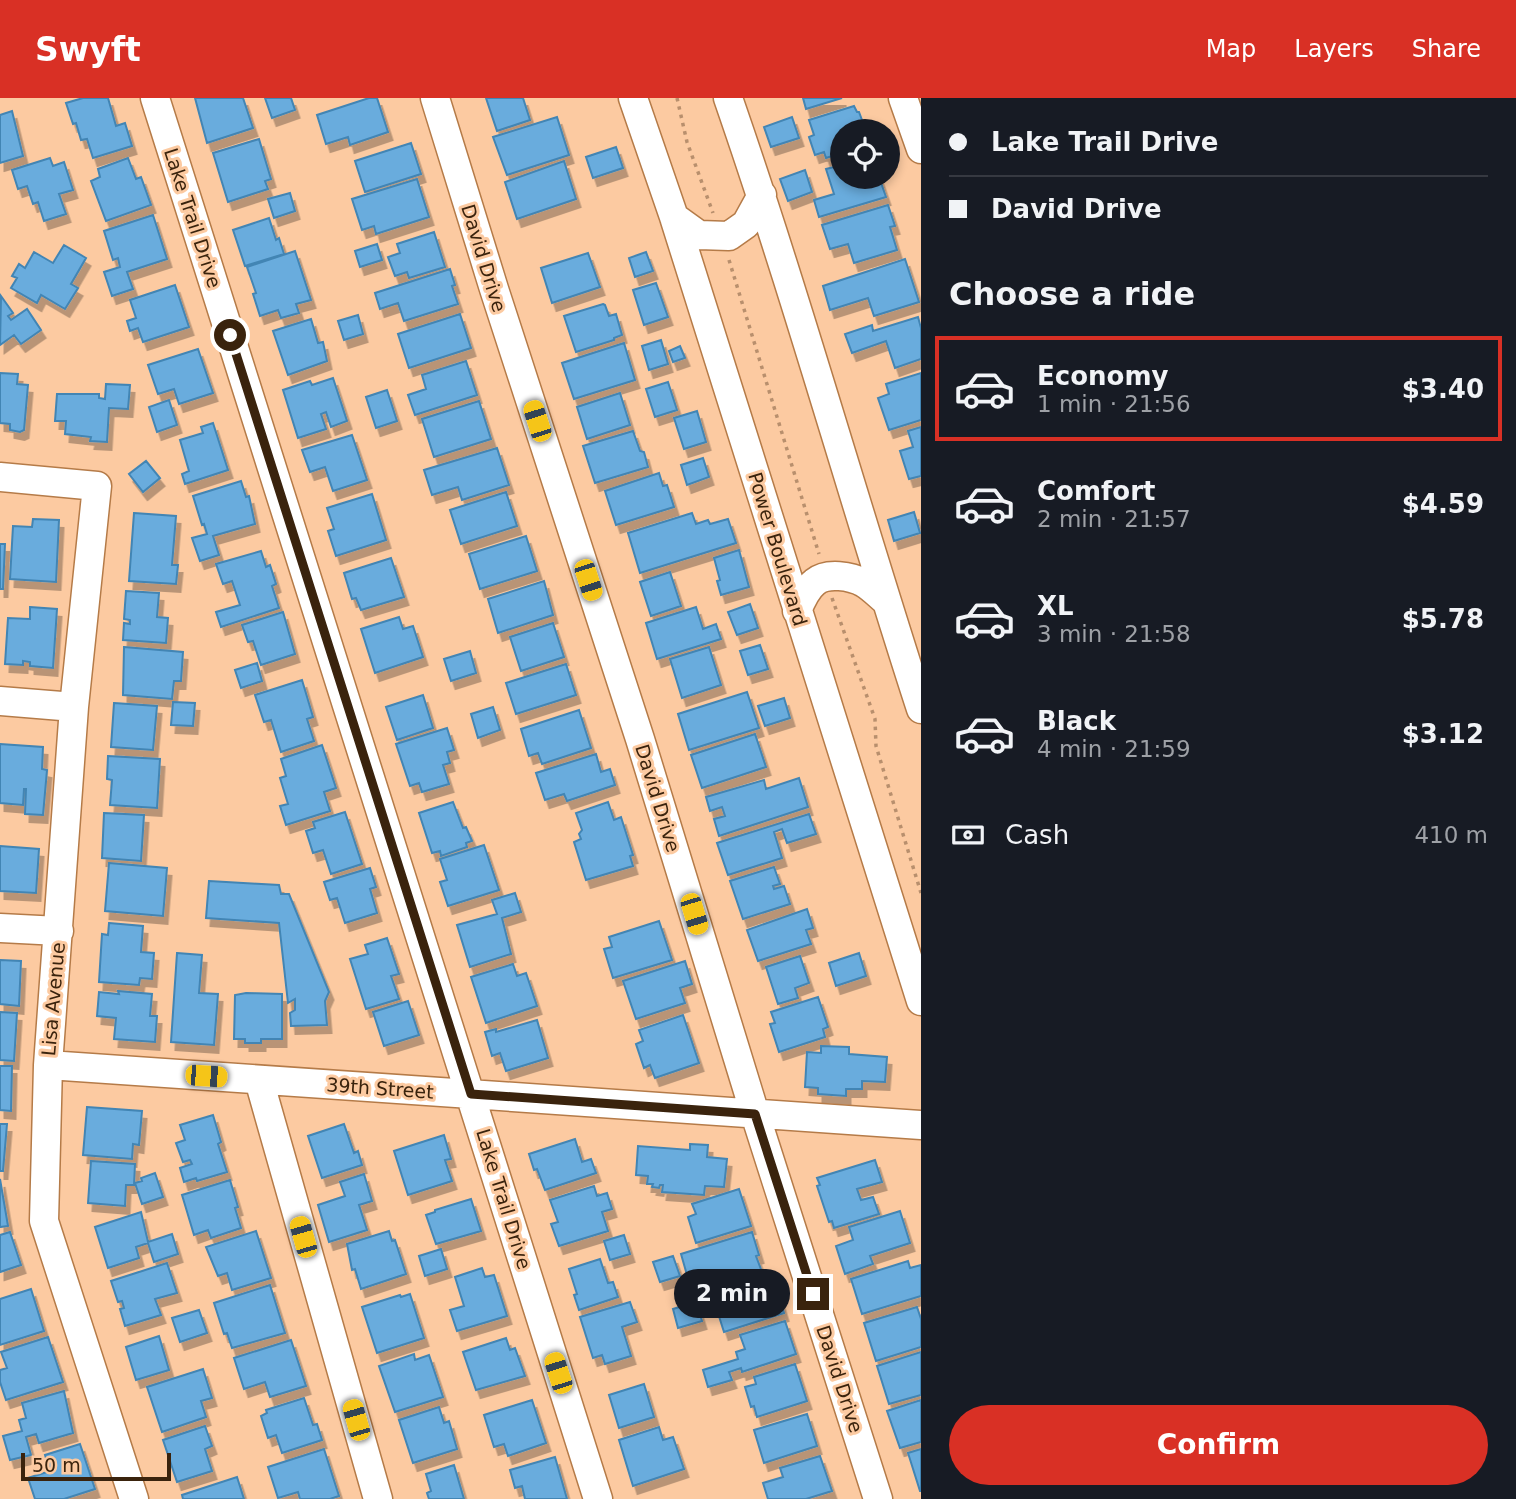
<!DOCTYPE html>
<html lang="en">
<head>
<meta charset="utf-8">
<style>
	body { margin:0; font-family:"DejaVu Sans",sans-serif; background:#20242c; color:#f1f3f6; height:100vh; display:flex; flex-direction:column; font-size:26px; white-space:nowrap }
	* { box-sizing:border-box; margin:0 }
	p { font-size:23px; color:#9ea1a6 }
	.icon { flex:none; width:38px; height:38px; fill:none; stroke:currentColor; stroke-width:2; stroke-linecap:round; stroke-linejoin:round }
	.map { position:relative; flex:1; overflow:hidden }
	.side { display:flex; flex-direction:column; background:#171b24; width:595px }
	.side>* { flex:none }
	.hud { display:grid; align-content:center; height:154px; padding:0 28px; background:#171b24 }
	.fabs { position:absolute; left:830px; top:21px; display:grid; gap:14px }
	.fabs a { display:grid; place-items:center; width:70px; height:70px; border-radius:50%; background:#171b24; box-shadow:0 4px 10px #0003; font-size:35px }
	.scale { position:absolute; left:21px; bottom:18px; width:150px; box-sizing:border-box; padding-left:7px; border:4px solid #3a230d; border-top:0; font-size:19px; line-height:24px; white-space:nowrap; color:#3a230d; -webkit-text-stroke:5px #fccaa1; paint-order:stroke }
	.end { position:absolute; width:32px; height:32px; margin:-16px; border:9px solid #3a230d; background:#fff; box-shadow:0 0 0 4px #fff }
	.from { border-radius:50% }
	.bubble { position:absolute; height:49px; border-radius:24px; background:#171b24; box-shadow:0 4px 10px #0003; font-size:23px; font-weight:700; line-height:49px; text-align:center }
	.car { position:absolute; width:21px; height:42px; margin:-21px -10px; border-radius:9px; box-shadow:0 0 5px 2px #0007; background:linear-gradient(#f5c518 24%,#345 0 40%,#f5c518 0 76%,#345 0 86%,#f5c518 0) }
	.hud b { display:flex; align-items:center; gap:24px; height:66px; font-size:26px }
	.hud b+b { border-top:2px solid #363941 }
	.hud i { width:18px; height:18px; background:#f1f3f6 }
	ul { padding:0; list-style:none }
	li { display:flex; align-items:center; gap:21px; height:105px; margin:0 14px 10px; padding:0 14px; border:4px solid transparent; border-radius:0px }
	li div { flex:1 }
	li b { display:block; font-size:26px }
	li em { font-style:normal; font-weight:700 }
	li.on { border-color:#d93025 }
	li>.icon { width:63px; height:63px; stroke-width:1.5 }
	h2 { padding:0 28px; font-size:32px; line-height:84px }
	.pay { display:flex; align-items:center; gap:18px; height:77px; padding:0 28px; font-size:26px }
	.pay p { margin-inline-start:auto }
	.button { display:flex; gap:14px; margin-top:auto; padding:14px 28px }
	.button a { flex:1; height:80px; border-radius:42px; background:#d93025; color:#fff; font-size:28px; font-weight:700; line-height:80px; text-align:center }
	header { display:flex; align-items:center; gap:42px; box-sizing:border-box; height:98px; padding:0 35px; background:#d93025; color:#fff }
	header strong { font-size:33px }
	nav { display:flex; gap:38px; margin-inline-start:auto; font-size:24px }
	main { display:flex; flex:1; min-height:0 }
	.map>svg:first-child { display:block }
	.building { fill:#69acdd; stroke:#4285b4; stroke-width:2; filter:url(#shadow) }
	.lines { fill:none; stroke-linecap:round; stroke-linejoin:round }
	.minor-casing { stroke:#b57b48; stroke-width:31 }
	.path { stroke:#b88f6d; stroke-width:3.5; stroke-dasharray:3.5 5; stroke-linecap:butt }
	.minor { stroke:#fff; stroke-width:28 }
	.route { stroke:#3a230d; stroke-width:9 }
	.labels { text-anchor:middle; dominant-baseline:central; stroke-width:6; stroke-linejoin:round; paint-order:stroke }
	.street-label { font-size:19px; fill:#3a230d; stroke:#fccaa1 }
</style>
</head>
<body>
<header>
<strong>Swyft</strong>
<nav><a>Map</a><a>Layers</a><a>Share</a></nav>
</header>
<main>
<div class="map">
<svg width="921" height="1401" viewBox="0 0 921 1401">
	<defs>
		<filter id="shadow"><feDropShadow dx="4.5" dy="8" stdDeviation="0" flood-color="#0004"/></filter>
	</defs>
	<rect width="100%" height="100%" fill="#fccaa1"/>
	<path class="building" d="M83,0H108L116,28L125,25L132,48L93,60L87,41L81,42L76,25L73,26L66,5Z
		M195,0H243L253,30L207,45Z
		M265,0H291L295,12L272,20Z
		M369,0H377L388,34L350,47L348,39L326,46L317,17Z
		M486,0H523L530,22L497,33Z
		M803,0H842L806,11Z
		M854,8L857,14H859L866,33H842V55L826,60L824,54L815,57L809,39L814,37L809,22Z
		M12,13L23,58L0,65V17Z
		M557,19L569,57L507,77L493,39Z
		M792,19L799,40L771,49L764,29Z
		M259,41L271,81L265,83L268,91L228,104L213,55Z
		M411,45L421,76L365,94L355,63Z
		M616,49L623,70L593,80L586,59Z
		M50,60L53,68L64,64L73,92L59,96L66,116L44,123L38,104L33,106L27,88L18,91L12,72Z
		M128,60L136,81L141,79L151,107L106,123L91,83L100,79L98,71Z
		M564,63L576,101L517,121L505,84Z
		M842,67V79H879L886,99L819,119L814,102L834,96L826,71Z
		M805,72L812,94L788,103L780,81Z
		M417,81L429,119L376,136L374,128L362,132L352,101Z
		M290,95L295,113L274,120L268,101Z
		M888,107L895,128L890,129L897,152L854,165L848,146L830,151L822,127Z
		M153,117L167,161L127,174L133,191L112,198L104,174L120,169L118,160L113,162L104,133Z
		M269,120L276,142L279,140L284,156L245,168L233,132Z
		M434,134L445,169L409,180L407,174L395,178L388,159L400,155L397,146Z
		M377,146L382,162L360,169L355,153Z
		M64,147L86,160L71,186L78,190L65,211L41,197L37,205L11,190L17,180L12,178L19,166L25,170L34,154L53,165Z
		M295,153L311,202L296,206L299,215L281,220L278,212L260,218L253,196L256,195L247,169Z
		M646,154L653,173L635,179L629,160Z
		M588,155L600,189L552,205L541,170Z
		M905,161L919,204L874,218L868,200L830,212L823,188Z
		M450,171L455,187L452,188L458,206L404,223L398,205L380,211L375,195Z
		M656,185L668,219L644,227L633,192Z
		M175,187L189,229L143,244L138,230L130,233L127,223L136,220L130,202Z
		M1,198L13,215L8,218L11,222L27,211L41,232L21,246L14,237L0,247Z
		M603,206L605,207L609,218L616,216L622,237L614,240V242L576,254L564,218Z
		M460,216L471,250L409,270L398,236Z
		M358,217L363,236L344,242L338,223Z
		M918,219L921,230V261L895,270L886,243L852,255L845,236L872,227L873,233Z
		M311,221L318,245L323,244L327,263L288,277L273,233Z
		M661,242L668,266L649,272L642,248Z
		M624,245L635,282L574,301L562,265Z
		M680,248L685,260L673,264L669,253Z
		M198,251L213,295L179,306L174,291L158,296L148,267Z
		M466,263L477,297L415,317L408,297L426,291L422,277Z
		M0,275L18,276L17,286L28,287L24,332L20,334L10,332V326L0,325Z
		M921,275V322L889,332L878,300L889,296L886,286Z
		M333,280L347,323L331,329L326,314L321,316L326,331L298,340L283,292L310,283L312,287Z
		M668,284L677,312L655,319L646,291Z
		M106,286L130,287L128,311L109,310L107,344L90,343L91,339L65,336L66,323H55L57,296H99V300L105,301Z
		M387,292L397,323L376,330L366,299Z
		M620,295L630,327L587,341L577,309Z
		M169,302L177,327L157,334L149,309Z
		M479,303L491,341L434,359L422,321Z
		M697,313L706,344L684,351L674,320Z
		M213,325L228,372L185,386L182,376L189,373L180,342L203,335L201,329Z
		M921,329V378L909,381L900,353L913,349L908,333Z
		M633,333L640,353L644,354L648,369L595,385L583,348Z
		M352,337L367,382L333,393L325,369L310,374L302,352Z
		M497,350L509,387L462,402L458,389L432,397L424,372Z
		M703,360L709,379L687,387L681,367Z
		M146,363L160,380L143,394L129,376Z
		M659,375L663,388L667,387L674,409L616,427L605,393Z
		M241,383L246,399L249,398L255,426L213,438L219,457L200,463L192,440L207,436L204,426L202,427L193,398Z
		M506,394L517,428L461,446L450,412Z
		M372,396L386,442L336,458L328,433L334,431L327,410Z
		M914,414L920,435L894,443L888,422Z
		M134,415L176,418L172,467H178L176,486L129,483Z
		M692,415L696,426L708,422L710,426L728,421L736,445L640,475L628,435Z
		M33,421L59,422L56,484L10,481L13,428L32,429Z
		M526,438L537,473L480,491L469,456Z
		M0,446H5L3,491H0Z
		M739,452L749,489L721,497L717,483L720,482L714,460Z
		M261,453L266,469L270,467L276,486L272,488L279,510L221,529L216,514L240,507L232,483L223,486L216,466Z
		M391,460L404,499L361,512L356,500L352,501L344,475Z
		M670,474L681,508L651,518L640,484Z
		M544,483L553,517L498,535L488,501Z
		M126,493L159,495L157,519L168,520L166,545L123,542L124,525L130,526V522L124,521Z
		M750,506L758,530L737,537L728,514Z
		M30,509L57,511L53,570L30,568V564L23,563V567L5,566L8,520L30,521Z
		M696,509L703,531L716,526L721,541L657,561L646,525Z
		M283,514L295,556L261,567L253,543L248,544L242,527Z
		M399,519L403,531L413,528L423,559L375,575L361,531Z
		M553,525L564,559L521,573L510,539Z
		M760,547L768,571L748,577L740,553Z
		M124,549L183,554L181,583H174L172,601L123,597Z
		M709,549L721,587L682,600L670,561Z
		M470,553L476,575L451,583L444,561Z
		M257,565L262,583L241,590L235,572Z
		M566,566L576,597L516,616L506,585Z
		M302,582L313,619L307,621L314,643L281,654L271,622L264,624L255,597Z
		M747,594L759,630L689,652L678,616Z
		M423,597L433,630L397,642L386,609Z
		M784,600L790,620L765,628L758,608Z
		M173,604L195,605L193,628L171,627Z
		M114,605L157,608L153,652L111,649Z
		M493,609L500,632L478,640L471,616Z
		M579,612L591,650L542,666L538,655L529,658L521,631Z
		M447,630L454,652L447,654L450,665L443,667L449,686L422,694L419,685L410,688L396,646Z
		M755,636L766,669L702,690L691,657Z
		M0,646L43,649L42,671L47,672L43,717L25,716L26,691H24L23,707L0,705Z
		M322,647L336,690L324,694L330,713L286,727L280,708L288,706L280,680L286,678L281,661Z
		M596,656L601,674L610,671L615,687L567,703L564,696L545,702L536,675Z
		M108,658L160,661L157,710L110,707L112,682L107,681Z
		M799,680L808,709L719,738L714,721L725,718L722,709L710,713L706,699L764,682L766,691Z
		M453,704L463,730L466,729L472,743L466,745L467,749L441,758L440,753L432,755L419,715Z
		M608,704L614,722L621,719L633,757L630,758L633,768L586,782L574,744L581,741L579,736L582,732L576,715Z
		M345,714L362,766L331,776L323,752L313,755L306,733L315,730L313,724Z
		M104,715L144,717L141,763L102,760Z
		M809,716L816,736L787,745L782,731L774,734L782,760L728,777L717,745Z
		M484,747L499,792L448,808L440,784L447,782L440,761Z
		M0,748L39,751L36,795L0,793Z
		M109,765L167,770L163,818L105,813Z
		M774,769L780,786L773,788L774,791L784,788L790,806L743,821L730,783Z
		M370,770L376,789L370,791L377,815L345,825L337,800L330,802L324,784Z
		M209,783L279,787L281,796H289L329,894L325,903L327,927L291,928L290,915L295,912V901L288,905L279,825L206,820Z
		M515,795L521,814L502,820L511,856L470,869L457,827L497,816L492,802Z
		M807,811L813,830L806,832L811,846L758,863L747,832Z
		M659,823L672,862L613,880L604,851L612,849L609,839Z
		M109,825L143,828L141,854L154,855L152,881L140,880L139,887L99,884L102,836L108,837Z
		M387,840L399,876L391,878L399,901L366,911L350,861L368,856L365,847Z
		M177,855L202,857L199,895L218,896L214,947L171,944Z
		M859,855L866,878L836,888L829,865Z
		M800,858L809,885L795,890L798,900L778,906L766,869Z
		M0,862L21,863L19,908L0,906Z
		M685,863L692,886L680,890L685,905L636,921L623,883Z
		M513,866L517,878L526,875L537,908L486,925L471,879Z
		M118,893L152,896L150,918H157L155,944L114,941L116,920L97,918L99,894L119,896Z
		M246,895L282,896V941H261V945H245V941H234L235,897Z
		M818,899L828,929L823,931L825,939L779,954L770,926L775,925L771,914Z
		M408,903L419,937L384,948L373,914Z
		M0,914L17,915L14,963L0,962Z
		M683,917L699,965L655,980L650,967L644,970L636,946L643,943L639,932Z
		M537,922L548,960L506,973L500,955L492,958L485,934L496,931V934Z
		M821,948L849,949V956L887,959L885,984L862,983V991H846V998L818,996V990L805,989L807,954L821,955Z
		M0,968H12L11,1013L0,1012Z
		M87,1009L142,1013L139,1047L133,1046L132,1061L83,1057Z
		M213,1017L221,1044L218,1046L227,1074L197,1083L196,1080L184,1084L180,1070L192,1066L190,1062L183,1064L176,1045L185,1042L180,1027Z
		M0,1026H7L3,1073H0Z
		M344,1026L354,1055L358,1053L362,1067L322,1080L308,1038Z
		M444,1037L451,1061L445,1062L452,1083L408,1097L394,1053Z
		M575,1041L582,1064L591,1061L596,1075L545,1092L537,1071L534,1072L529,1056Z
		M690,1046L708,1047L707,1059L727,1061L724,1089L705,1088L704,1097L662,1094L663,1087H660L659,1090L652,1089L653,1086H647L648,1078L636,1077L638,1048L690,1052Z
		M875,1062L882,1084L857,1091L861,1102L873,1099L879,1116L834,1130L832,1123L829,1124L817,1088L820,1087L817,1080Z
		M91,1063L135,1066L134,1087H126L125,1108L88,1105Z
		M155,1075L163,1099L142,1106L135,1085L142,1083L141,1080Z
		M364,1076L372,1103L359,1107L367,1132L329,1144L318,1107L345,1098L340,1084Z
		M0,1081L8,1128L0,1129Z
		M230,1082L238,1109L235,1110L241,1130L211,1140L208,1132L194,1137L182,1097Z
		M594,1088L597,1098L607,1095L612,1111L602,1114L608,1133L559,1148L551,1126L558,1124L550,1102Z
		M739,1091L751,1128L696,1145L688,1119L696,1116L692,1106Z
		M471,1101L481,1133L436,1146L426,1117L435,1114V1112Z
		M900,1113L910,1145L870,1158L873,1166L845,1176L836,1148L853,1142L849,1129Z
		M141,1114L148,1144L172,1136L178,1156L154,1164L148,1145L136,1149L139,1160L108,1170L95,1129Z
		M256,1133L271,1180L232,1192L227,1175L218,1178L206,1149Z
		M389,1133L392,1143L395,1142L406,1176L361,1191L355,1171L352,1172L347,1146Z
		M10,1134L21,1167L0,1174V1137Z
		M752,1134L759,1157L756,1158L762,1174L715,1189L712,1177L689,1184L681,1156Z
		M624,1137L630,1156L610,1162L604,1143Z
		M441,1151L447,1171L425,1178L419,1158Z
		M673,1158L680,1178L660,1184L653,1164Z
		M600,1161L608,1185L613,1184L618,1199L579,1212L574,1197L577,1196L569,1171Z
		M908,1163L910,1170L921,1167V1198L862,1216L851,1181Z
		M167,1165L177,1195L155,1201L161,1217L125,1228L120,1211L124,1210L122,1203L118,1204L111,1183Z
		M482,1170L485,1179L494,1177L507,1218L457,1233L450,1212L464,1208L455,1179Z
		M773,1180L784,1215L724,1234L717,1212L721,1211L717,1198Z
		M270,1187L285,1235L232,1250L227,1235L224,1236L214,1205Z
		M31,1191L44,1233L0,1247V1201Z
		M410,1196L424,1240L377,1255L362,1209L400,1197L401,1199Z
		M630,1204L637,1224L622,1229L631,1258L605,1266L602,1257L593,1260L580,1219Z
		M696,1204L702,1223L678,1230L673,1211Z
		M917,1209L921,1221V1249L876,1263L864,1225Z
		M199,1212L207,1235L180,1244L172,1220Z
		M785,1223L796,1256L742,1274L741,1270L729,1274L732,1282L708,1289L703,1272L738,1261L736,1254L745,1251L740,1237Z
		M159,1238L169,1272L136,1282L126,1249Z
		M48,1239L63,1284L6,1302L0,1284V1272L7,1270L1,1254Z
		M506,1240L510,1252L515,1250L525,1278L476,1292L463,1254Z
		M291,1242L306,1288L270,1299L265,1284L244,1291L234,1260Z
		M921,1254V1297L889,1306L877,1268Z
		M414,1256L415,1262L429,1257L443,1299L395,1314L379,1268Z
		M795,1266L807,1303L757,1319L754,1308L751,1309L745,1289L756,1286L754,1279Z
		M203,1271L212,1300L201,1303L206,1319L162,1334L147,1289Z
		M644,1286L654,1319L619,1330L609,1297Z
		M64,1293L73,1335L39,1345L36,1336L26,1339L31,1357L10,1362L3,1338L22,1333L19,1322L26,1320L22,1305Z
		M304,1300L313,1327L317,1326L322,1342L282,1355L276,1337L268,1340L261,1318L267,1315L266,1312Z
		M532,1302L546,1345L508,1358L504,1346L494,1349L484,1317Z
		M921,1302V1344L900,1350L887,1313Z
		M439,1309L444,1325L449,1323L457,1351L413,1365L399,1322Z
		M807,1316L817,1348L764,1365L754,1332Z
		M205,1328L212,1348L205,1351L212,1373L177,1384L163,1342Z
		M659,1329L663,1342L673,1339L684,1371L633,1388L619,1342Z
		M80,1346L95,1391L64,1401H35L28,1380L50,1373L45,1357Z
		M324,1351L339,1398L330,1401H300L298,1394L278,1400L268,1369Z
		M921,1351V1393H920L908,1355Z
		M820,1358L832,1393L806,1401H768L763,1385L783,1379L780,1370Z
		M555,1359L567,1401H525L522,1388L515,1390L510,1372Z
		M454,1367L464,1401H429L427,1395L431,1393L426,1376Z
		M237,1379L244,1401H183L182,1397Z"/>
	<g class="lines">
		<defs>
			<path id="minor" d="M155,0L598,1401
				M435,0L494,191L640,641L755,1016L878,1401
				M633,0L674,119L921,903
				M728,0C798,202 855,408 921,611
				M903,0L921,51
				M674,119L699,137L729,138L746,126L762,97
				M0,379L97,388L74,609L48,967L44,1123L134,1401
				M797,513C801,503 806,491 815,484C827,474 851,478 864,485C871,489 879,497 886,503
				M0,603L74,609
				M0,830L59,833
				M48,967L921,1027
				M259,982L378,1401"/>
		</defs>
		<use href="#minor" class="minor-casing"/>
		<path class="path" d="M677,0L687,44L713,115
			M729,162L819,456
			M832,500L875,621L876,648L921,795"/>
		<use href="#minor" class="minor"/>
	</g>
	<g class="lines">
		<path class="route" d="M230,237L471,996L755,1016L813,1196"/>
	</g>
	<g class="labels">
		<g class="street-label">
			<text transform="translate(193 120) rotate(72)">Lake Trail Drive</text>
			<text transform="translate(484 160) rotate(73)">David Drive</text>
			<text transform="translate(778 451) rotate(73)">Power Boulevard</text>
			<text transform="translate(658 700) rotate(73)">David Drive</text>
			<text transform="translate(53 901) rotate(-85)">Lisa Avenue</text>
			<text transform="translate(380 990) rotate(4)">39th Street</text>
			<text transform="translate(504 1101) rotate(73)">Lake Trail Drive</text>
			<text transform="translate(840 1281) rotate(72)">David Drive</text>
		</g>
	</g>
</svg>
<div class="fabs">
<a><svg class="icon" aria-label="locate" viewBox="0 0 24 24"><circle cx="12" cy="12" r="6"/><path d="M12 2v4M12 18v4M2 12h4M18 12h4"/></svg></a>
</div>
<div class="scale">50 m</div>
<i class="end from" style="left:230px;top:237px"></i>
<i class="end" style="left:813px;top:1196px"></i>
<div class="bubble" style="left:674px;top:1171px;width:116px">2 min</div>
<i class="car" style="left:537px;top:323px;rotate:342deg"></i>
<i class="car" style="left:588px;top:482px;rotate:162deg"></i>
<i class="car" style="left:694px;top:816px;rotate:163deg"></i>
<i class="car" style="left:206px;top:978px;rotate:94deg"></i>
<i class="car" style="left:303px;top:1139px;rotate:344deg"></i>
<i class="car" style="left:558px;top:1275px;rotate:342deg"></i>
<i class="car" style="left:356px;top:1322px;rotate:344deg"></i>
</div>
<section class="side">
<div class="hud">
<b><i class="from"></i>Lake Trail Drive</b>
<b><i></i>David Drive</b>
</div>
<h2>Choose a ride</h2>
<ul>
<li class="on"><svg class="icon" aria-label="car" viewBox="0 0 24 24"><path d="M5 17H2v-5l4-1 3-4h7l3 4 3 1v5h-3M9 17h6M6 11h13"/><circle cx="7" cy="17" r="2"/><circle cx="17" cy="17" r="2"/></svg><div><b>Economy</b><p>1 min · 21:56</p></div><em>$3.40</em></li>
<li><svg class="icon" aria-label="car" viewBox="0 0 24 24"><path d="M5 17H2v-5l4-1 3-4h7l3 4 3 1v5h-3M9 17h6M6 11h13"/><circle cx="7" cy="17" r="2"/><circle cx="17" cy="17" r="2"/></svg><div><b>Comfort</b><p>2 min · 21:57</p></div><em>$4.59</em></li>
<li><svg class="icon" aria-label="car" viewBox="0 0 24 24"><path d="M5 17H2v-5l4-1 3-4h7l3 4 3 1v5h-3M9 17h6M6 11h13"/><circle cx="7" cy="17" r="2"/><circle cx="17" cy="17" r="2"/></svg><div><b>XL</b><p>3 min · 21:58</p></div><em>$5.78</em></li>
<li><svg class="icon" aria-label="car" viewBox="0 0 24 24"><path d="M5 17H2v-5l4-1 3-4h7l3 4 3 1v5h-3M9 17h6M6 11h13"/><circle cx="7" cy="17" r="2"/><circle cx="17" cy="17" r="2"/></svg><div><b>Black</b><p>4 min · 21:59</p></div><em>$3.12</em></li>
</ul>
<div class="pay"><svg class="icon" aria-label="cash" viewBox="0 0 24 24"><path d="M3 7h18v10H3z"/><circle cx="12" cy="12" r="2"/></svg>Cash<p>410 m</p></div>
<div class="button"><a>Confirm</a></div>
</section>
</main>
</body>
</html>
